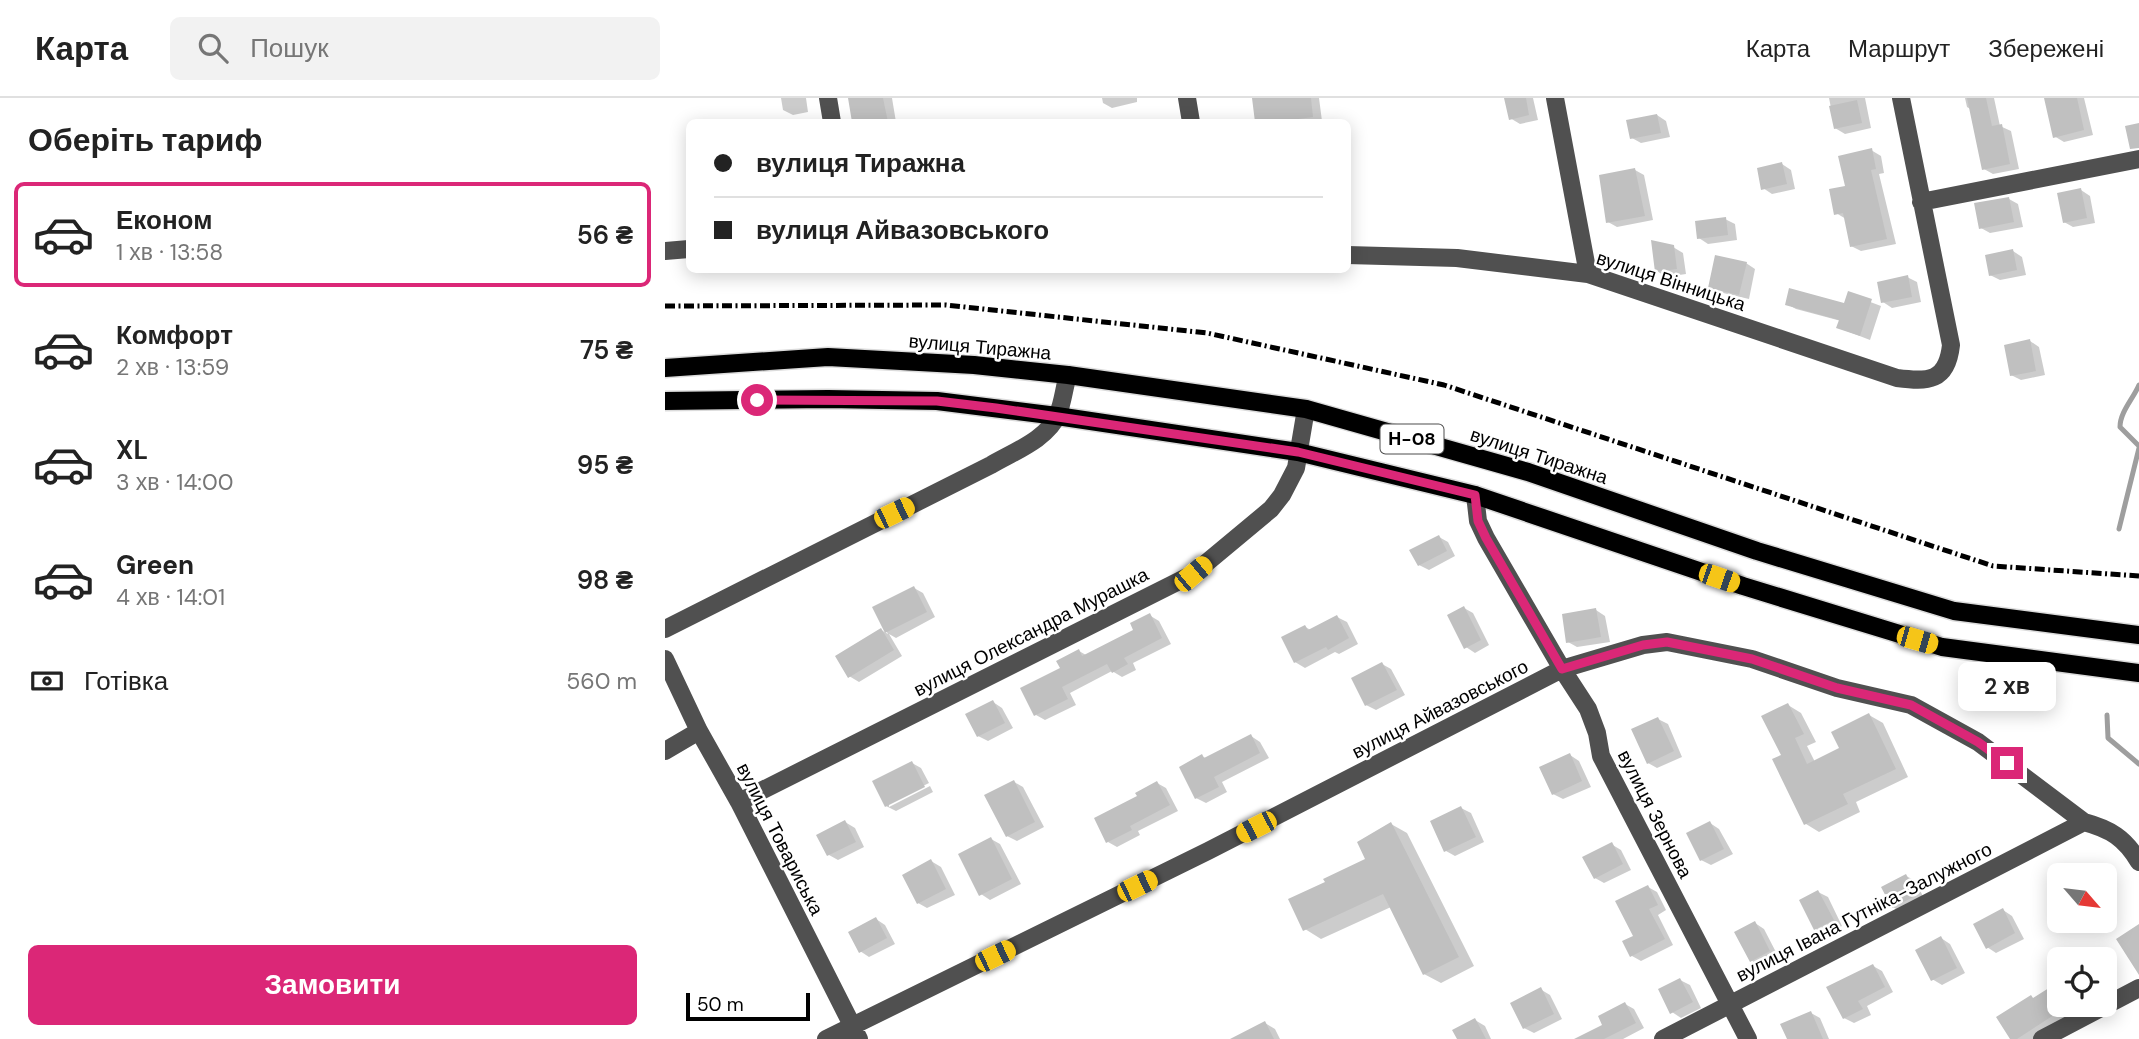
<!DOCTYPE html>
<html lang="uk">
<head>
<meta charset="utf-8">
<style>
	body { margin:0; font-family:"DM Sans",sans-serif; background:#f2f2f2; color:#222; height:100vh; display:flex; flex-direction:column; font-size:26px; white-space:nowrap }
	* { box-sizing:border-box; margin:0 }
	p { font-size:23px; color:#767676 }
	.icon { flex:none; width:38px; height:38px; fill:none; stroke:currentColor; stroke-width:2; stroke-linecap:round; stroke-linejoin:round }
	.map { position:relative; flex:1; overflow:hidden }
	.drawer { display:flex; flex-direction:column; background:#fff; width:665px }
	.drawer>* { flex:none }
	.hud { position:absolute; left:21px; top:21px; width:665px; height:154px; border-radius:10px; box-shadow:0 4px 18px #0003; display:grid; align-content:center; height:154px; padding:0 28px; background:#fff }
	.needle { width:46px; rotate:118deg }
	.tools { position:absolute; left:1382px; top:765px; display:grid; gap:14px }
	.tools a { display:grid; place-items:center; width:70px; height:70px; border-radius:10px; background:#fff; box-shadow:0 4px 18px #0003; font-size:35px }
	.scale { position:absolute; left:21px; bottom:18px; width:124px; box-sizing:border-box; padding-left:7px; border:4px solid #000; border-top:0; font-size:19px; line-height:24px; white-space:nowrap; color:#000; -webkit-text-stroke:5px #fff; paint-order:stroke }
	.end { position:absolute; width:32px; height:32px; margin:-16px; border:9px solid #db2777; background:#fff; box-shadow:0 0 0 4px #fff }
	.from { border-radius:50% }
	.bubble { position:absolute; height:49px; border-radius:10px; background:#fff; box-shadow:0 4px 18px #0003; font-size:23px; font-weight:600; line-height:49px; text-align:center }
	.car { position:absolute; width:21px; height:42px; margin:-21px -10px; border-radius:9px; box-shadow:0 0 5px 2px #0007; background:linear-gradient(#f5c518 24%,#345 0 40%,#f5c518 0 76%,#345 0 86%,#f5c518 0) }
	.hud b { display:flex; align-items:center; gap:24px; height:66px; font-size:26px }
	.hud b+b { border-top:2px solid #e0e0e0 }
	.hud i { width:18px; height:18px; background:#222 }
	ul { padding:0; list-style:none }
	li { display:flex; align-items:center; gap:21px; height:105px; margin:0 14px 10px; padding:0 14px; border:4px solid transparent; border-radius:10px }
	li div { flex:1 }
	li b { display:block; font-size:26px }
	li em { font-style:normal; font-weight:600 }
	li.selected { border-color:#db2777 }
	li>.icon { width:63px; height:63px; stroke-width:1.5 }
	h2 { padding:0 28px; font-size:32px; line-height:84px }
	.pay { display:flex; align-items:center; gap:18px; height:77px; padding:0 28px; font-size:26px }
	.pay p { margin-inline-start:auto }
	.primary-button { display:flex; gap:14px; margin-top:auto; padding:14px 28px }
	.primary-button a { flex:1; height:80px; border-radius:10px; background:#db2777; color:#fff; font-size:28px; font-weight:600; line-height:80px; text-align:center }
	header { display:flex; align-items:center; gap:42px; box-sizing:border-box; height:98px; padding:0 35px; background:#fff; border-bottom:2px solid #e0e0e0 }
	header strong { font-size:33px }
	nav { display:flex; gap:38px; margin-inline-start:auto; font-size:24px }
	.search { width:490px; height:63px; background:#f2f2f2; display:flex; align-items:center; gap:18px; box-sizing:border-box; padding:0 24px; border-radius:10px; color:#767676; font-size:26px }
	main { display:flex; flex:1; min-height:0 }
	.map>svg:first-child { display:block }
	.shadow { fill:#0003 }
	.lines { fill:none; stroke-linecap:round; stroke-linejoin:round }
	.stream { stroke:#9e9e9e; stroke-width:5 }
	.building { fill:#c0c0c0 }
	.major-casing { stroke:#dbdbdb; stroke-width:21 }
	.minor { stroke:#505050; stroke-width:18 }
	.major { stroke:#000; stroke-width:18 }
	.rail { stroke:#000; stroke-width:5; stroke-dasharray:10 3.5 2 3.5; stroke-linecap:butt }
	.route { stroke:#db2777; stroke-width:9 }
	.labels { text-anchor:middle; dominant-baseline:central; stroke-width:5; stroke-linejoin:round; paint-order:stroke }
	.shield { fill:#fff; stroke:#4c4c4c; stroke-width:2 }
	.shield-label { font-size:18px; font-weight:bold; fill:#000 }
	.street-label { font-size:19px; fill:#000; stroke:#fff }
</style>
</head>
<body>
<header>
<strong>Карта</strong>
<div class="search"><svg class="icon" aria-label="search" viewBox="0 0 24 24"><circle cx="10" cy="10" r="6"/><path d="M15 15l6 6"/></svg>Пошук</div>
<nav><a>Карта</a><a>Маршрут</a><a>Збережені</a></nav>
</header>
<main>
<section class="drawer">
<h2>Оберіть тариф</h2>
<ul>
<li class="selected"><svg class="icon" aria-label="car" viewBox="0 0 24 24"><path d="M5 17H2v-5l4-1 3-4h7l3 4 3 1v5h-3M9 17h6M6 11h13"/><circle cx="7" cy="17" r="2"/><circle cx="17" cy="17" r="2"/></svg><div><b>Економ</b><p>1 хв · 13:58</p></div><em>56 ₴</em></li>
<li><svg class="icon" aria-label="car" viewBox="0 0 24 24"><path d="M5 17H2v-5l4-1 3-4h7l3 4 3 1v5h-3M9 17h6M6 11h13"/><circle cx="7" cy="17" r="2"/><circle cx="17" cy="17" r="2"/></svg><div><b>Комфорт</b><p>2 хв · 13:59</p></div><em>75 ₴</em></li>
<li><svg class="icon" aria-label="car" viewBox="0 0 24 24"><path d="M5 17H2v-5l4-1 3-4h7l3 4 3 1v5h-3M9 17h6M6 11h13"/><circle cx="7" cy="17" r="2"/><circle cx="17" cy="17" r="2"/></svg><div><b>XL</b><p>3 хв · 14:00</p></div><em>95 ₴</em></li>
<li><svg class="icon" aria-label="car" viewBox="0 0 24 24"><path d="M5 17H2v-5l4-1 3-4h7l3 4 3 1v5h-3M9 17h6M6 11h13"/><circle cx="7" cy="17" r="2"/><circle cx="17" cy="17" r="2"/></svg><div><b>Green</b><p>4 хв · 14:01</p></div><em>98 ₴</em></li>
</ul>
<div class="pay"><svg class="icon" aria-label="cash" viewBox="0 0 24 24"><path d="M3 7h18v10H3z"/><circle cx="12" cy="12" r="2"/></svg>Готівка<p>560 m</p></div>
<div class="primary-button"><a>Замовити</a></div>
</section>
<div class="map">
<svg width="1474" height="941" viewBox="0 0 1474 941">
	<rect width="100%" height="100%" fill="#fff"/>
	<path class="shadow" d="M116,0H141L143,14L128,17L118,12Z
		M184,0H227L231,24H194L190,4Z
		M437,0H472V4L447,10L438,5Z
		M597,0H654L657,23L592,24L589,1Z
		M841,0H868L873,22L855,26L845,20Z
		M1164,0H1200L1206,30L1180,36L1170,30Z
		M1300,0H1329L1335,28L1346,33L1354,71L1328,76L1319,71L1307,12L1302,9Z
		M1380,0H1419L1428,37L1399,44L1389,38Z
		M992,17L1001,23L1005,39L976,45L967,40Z
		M1206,52L1216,58L1219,75L1214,76L1231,146L1196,153L1186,148L1181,121L1171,115L1182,89Z
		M1117,66L1126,72L1130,91L1107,96L1098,90Z
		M970,72L979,77L988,122L952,129L943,124Z
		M1416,92L1425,98L1430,125L1408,129L1399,124Z
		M1344,101L1353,106L1358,129L1325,135L1316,130Z
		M1060,121L1070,126L1072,142L1043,146L1034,140Z
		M1008,149L1018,155L1021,176L1001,179L992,173Z
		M1348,153L1357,159L1361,177L1335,182L1325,177Z
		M1081,165L1090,171L1084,201L1054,194L1045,189Z
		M1242,179L1252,184L1256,204L1227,210L1218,204Z
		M1184,196L1216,208L1205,242L1174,230L1176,223L1131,211L1122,206L1181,208Z
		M1365,243L1374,249L1380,277L1356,282L1346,277Z
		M774,439L783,444L790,458L764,472L754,467Z
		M249,490L258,495L270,519L231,540L224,536L237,558L194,584L184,578L216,532L223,536L209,510Z
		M799,510L808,515L824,547L810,555L801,549Z
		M931,512L940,518L945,544L912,549L903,544Z
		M484,517L494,523L506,546L468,565L471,572L457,579L447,573L405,595L411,607L380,622L371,617L397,570L414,553L421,557L470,533Z
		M672,519L682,524L693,546L674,556L670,554L640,570L630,564L640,529L646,532Z
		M717,566L726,571L740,597L711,612L701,607Z
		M328,604L337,610L348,630L323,643L313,638Z
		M1123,607L1136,615L1151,644L1142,648L1150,664L1176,651L1204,617L1218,625L1243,679L1191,704L1195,714L1154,734L1141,726L1118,657Z
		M993,621L1003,626L1017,659L992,670L983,665Z
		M586,638L595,644L604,660L557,684L562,694L541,705L531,700L537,658L542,661Z
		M905,657L914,663L926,689L898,701L888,696Z
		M247,665L256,670L264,685L224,705V709L265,688L268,694L231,713L221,708Z
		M349,684L358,689L379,729L352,743L342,738Z
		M492,685L501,690L513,713L473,733L475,737L452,749L443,744L474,699Z
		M796,710L806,715L819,744L790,758L781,753Z
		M180,724L190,730L199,749L173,762L164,757Z
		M1045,725L1054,731L1068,756L1046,767L1036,762Z
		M726,726L742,735L809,868L776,885L759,876L726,809L656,841L640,831L702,762Z
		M326,741L335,746L356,786L325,802L316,796Z
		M946,746L956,752L966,772L939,785L930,780Z
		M266,763L276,769L290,797L262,810L253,805Z
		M1241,778L1251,783L1260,803L1237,815L1228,809Z
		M983,789L992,794L1001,812L993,817L1008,847L976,863L967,858Z
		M1153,794L1163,799L1177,828L1160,837L1151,831L1136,803Z
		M1338,812L1347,818L1359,841L1331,855L1322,849Z
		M211,821L220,827L230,846L204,859L195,853Z
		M1090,825L1099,831L1113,858L1095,868L1086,862Z
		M1276,840L1285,846L1300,875L1277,887L1267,881Z
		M1208,868L1217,873L1228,894L1202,908L1206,917L1189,925L1179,920Z
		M1015,882L1025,887L1036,910L1016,920L1007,914Z
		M875,891L885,897L897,921L869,935L859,930Z
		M960,906L969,911L979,930L958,941H913L940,927Z
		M1395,906H1422L1369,941H1347Z
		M1146,915L1155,920L1164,941H1124Z
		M810,922L820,928L826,941H794Z
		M600,925L610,931L615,941H582Z"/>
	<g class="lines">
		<path class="stream" d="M1474,287C1468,301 1455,314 1455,329L1474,348
			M1454,431L1474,350
			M1442,617L1443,640L1474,666"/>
	</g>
	<path class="building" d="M183,0H218L223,24H187Z
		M587,0H646L648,19L611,24H590Z
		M839,0H861L864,17L844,22Z
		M1302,0H1321L1327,28L1337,26L1345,66L1317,72Z
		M1379,0H1412L1419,32L1388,40Z
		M1192,2L1197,25L1169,31L1164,8Z
		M992,16L996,35L965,41L961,22Z
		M1474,25V50L1465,51L1460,28Z
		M1207,50L1211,71L1206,72L1222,141L1185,149L1178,115L1169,117L1164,91L1180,88L1173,58Z
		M1117,64L1122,86L1096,92L1092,70Z
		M970,70L980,118L941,125L934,77Z
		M1416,90L1422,120L1398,125L1392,95Z
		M1344,99L1349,124L1314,131L1309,105Z
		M1061,119L1063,137L1032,141L1030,123Z
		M986,142L1009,147L1012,171L990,174Z
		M1348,151L1352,172L1324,178L1320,157Z
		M1050,157L1082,164L1074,197L1043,190Z
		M1243,177L1247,199L1216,205L1212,184Z
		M1124,190L1179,205L1183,193L1207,201L1195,238L1171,230L1174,222L1120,207Z
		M1365,241L1371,273L1345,278L1339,247Z
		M774,437L782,453L753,468L744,452Z
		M249,488L262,514L220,535L207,509Z
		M799,508L816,542L799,551L782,517Z
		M931,510L936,539L901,545L897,516Z
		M485,515L497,540L459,560L463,566L447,575L442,566L397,589L403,601L369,618L355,590L395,570L391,563L414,551L417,558L468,532L465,525Z
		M672,517L684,540L663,552L661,549L629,565L616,539L640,527L643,532Z
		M216,530L229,552L183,580L170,558Z
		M717,564L732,592L700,608L686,580Z
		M328,602L340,625L312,639L300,616Z
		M1123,605L1139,636L1130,640L1142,666L1174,650L1166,634L1204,615L1231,671L1178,696L1183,706L1139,727L1107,661L1116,657L1096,618Z
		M993,619L1009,653L982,666L966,631Z
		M586,636L595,655L549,679L554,689L530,701L514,669L537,656L539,660Z
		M905,655L917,683L887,697L874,669Z
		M247,663L260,689L220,709L207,683Z
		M349,682L370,724L341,739L319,697Z
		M492,683L505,707L465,728L467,732L441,745L429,720L472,698L470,695Z
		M796,708L811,739L779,754L765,723Z
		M180,722L191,744L162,758L151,737Z
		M1045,723L1059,751L1035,763L1021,735Z
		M726,724L794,859L758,877L718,796L638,833L623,801L660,784L658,781L700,761L692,744Z
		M326,739L347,781L314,798L293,756Z
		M947,744L958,766L929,781L917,759Z
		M266,761L281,791L252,806L237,777Z
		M1241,776L1252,797L1227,810L1216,789Z
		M983,787L993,807L984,811L1000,841L965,859L957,843L968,838L950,803Z
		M1153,792L1169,822L1149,832L1134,802Z
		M1338,810L1350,835L1321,851L1308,826Z
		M211,819L222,840L194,855L183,834Z
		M1090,823L1105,853L1085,864L1069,834Z
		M1474,826V877L1451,841Z
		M1276,838L1292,870L1266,883L1250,852Z
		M1208,866L1220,889L1193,903L1198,911L1178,921L1161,889Z
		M1015,880L1028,904L1005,916L993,891Z
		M1395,883V913L1352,941H1345L1331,919L1366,897L1368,900Z
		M876,889L889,916L858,931L845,905Z
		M960,904L971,925L939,941H909L937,927L933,918Z
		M1146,913L1158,941H1122L1115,926Z
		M810,920L821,941H792L787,932Z
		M600,923L609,941H565Z"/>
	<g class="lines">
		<defs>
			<path id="major" d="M0,270L163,259L309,267L403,277L641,311L863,374L1092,453L1289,513L1474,537
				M0,303L163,301L272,303L392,318L633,354L810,397L1078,488L1277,549L1474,575"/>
		</defs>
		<use href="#major" class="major-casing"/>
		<path class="minor" d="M163,0L167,24
			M522,0L526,24
			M890,0L923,176
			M1256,104L1474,61
			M0,153L24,151
			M682,157L792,160L923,176L1232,280C1263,284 1282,284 1286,247L1236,0
			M810,397L813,423L821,440L897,571L923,611L932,635L936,658L1083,941
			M0,531L326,367C348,354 383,341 393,316C398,304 399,290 403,277
			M0,561L34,633L74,704L194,941
			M0,653L34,633
			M74,704L528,476L606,411L617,397L631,370L641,311
			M161,941L543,753L897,571L978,547L1002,544L1087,561L1172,590L1246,607L1313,644L1419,724C1445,731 1460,740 1474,764
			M998,941L1419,724
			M1377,941L1474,890"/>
		<use href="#major" class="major"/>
		<path class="rail" d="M0,208L281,207L542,235L779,287L1328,468L1474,478"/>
	</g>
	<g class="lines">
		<path class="route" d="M92,302L272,303L331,310L633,354L810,397L813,423L821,440L897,571L978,547L1002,544L1087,561L1172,590L1246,607L1313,644L1342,665"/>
	</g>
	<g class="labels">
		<rect class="shield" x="715.5" y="326.5" width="63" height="29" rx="5"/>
		<g class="shield-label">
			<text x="747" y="341">Н-08</text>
		</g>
		<g class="street-label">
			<text transform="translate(1006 183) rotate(18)">вулиця Вінницька</text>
			<text transform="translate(315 249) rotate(5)">вулиця Тиражна</text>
			<text transform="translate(874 358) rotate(18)">вулиця Тиражна</text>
			<text transform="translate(366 534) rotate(-27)">вулиця Олександра Мурашка</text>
			<text transform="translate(775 611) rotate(-27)">вулиця Айвазовського</text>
			<text transform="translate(990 716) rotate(63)">вулиця Зернова</text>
			<text transform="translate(115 741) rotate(63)">вулиця Товариська</text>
			<text transform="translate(1199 814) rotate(-27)">вулиця Івана Гутніка-Залужного</text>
		</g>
	</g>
</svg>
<div class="tools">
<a><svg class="needle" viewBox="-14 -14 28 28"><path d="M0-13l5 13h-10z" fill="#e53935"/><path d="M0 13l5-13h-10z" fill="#767676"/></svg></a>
<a><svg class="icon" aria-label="locate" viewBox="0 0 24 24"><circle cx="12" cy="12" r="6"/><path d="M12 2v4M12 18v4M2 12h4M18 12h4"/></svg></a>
</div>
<div class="scale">50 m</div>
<i class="end from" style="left:92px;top:302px"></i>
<i class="end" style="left:1342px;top:665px"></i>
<div class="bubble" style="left:1293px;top:564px;width:98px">2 хв</div>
<i class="car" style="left:229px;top:415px;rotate:64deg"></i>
<i class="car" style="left:528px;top:476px;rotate:50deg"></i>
<i class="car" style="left:1054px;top:480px;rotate:109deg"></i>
<i class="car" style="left:1252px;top:542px;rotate:106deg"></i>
<i class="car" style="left:591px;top:729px;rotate:243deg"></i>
<i class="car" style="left:472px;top:788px;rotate:64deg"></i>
<i class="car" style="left:330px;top:858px;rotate:64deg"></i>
<div class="hud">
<b><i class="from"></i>вулиця Тиражна</b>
<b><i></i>вулиця Айвазовського</b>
</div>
</div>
</main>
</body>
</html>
